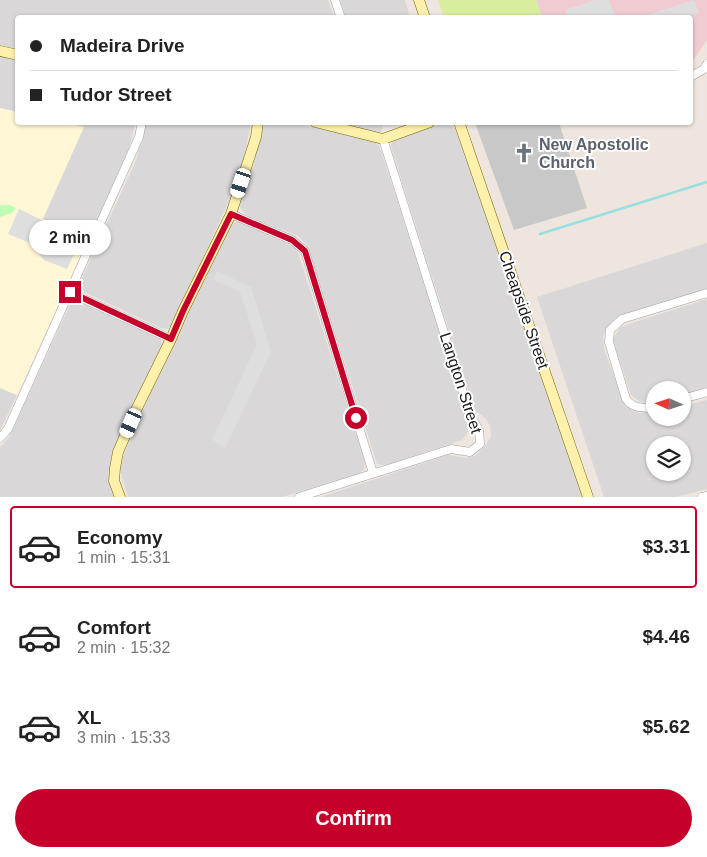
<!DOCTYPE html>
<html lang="en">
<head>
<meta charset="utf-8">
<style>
	body { margin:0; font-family:Helvetica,sans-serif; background:#f2f2f2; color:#222; height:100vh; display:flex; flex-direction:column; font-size:19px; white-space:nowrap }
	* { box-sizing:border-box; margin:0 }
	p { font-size:16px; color:#767676 }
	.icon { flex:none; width:28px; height:28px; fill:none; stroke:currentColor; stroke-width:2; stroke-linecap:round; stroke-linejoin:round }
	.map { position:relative; height:497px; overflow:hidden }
	.drawer { display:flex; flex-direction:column; background:#fff; flex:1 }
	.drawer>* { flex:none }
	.hud { position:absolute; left:15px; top:15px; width:678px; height:110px; border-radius:5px; box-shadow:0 1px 4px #0004; display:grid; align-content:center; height:110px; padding:0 15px; background:#fff }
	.needle { width:32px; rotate:273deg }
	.fabs { position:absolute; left:646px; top:381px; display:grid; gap:10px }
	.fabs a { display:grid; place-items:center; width:45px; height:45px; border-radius:50%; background:#fff; box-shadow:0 1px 4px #0004; font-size:25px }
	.end { position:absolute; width:22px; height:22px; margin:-11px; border:6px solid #c5002b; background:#fff; box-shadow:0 0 0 2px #fff }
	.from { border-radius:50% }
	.bubble { position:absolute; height:35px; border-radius:18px; background:#fff; box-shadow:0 1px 4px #0004; font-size:16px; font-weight:700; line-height:35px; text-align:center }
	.car { position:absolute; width:15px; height:30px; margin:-15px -8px; border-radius:6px; box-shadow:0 0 4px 1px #0007; background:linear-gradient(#fff 24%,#345 0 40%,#fff 0 76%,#345 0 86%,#fff 0) }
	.hud b { display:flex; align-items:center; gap:18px; height:48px; font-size:19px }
	.hud b+b { border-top:1px solid #e0e0e0 }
	.hud i { width:12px; height:12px; background:#222 }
	ul { padding:9px 0 0; list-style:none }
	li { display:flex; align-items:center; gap:15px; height:82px; margin:0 10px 8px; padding:0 5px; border:2px solid transparent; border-radius:5px }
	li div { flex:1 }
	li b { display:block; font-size:19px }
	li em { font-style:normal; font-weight:700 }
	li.on { border-color:#c5002b }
	li>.icon { width:45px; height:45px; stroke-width:1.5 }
	.button { display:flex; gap:10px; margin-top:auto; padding:10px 15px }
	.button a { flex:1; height:58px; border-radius:30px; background:#c5002b; color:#fff; font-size:20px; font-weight:700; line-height:58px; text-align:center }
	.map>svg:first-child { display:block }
	.residential { fill:#d9d7d8; fill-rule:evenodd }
	.commercial { fill:#f1cbd2 }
	.education { fill:#fff6d6 }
	.religious { fill:#c8c8c8 }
	.grass { fill:#d7ee9e }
	.park { fill:#bffeb5 }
	.parking { fill:#dedede }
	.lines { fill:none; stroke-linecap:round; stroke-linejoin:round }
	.stream { stroke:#9adfe0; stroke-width:2.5 }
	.street-casing { stroke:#a1a1a1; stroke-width:9 }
	.secondary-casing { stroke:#736600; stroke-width:11 }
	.street { stroke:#fff; stroke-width:8 }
	.secondary { stroke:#fff1ab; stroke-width:10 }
	.route { stroke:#c5002b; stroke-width:6 }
	.labels { text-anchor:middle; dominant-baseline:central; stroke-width:4; stroke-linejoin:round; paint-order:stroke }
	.worship-label { font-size:16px; font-weight:bold; fill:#5b616d; stroke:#fff; text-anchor:start }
	.street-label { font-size:16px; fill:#1a1a1a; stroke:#fff }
</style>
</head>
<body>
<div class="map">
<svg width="707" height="497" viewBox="0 0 707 497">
	<rect width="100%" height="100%" fill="#ede5de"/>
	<path class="residential" d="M0,0H328L334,17L18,18L17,50L0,46Z
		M340,0H405L410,17H346Z
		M0,55L17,59V112L0,108Z
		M65,123H135L127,157L88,241L42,219L84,127Z
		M145,123H251V124L239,179L172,325L166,329L161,328L84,292L80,285L81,280L136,161Z
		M264,123H296L376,142L380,148L468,420V432L462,440L385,465L377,464L308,246L298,236L247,216L241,209L239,203L253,166L262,125Z
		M340,123V122L384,123L381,132L371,131Z
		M443,123L450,124L456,129L583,497H321L448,455L466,458L475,456L485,446L491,437L490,425L483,416L474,410L393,153L391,145L394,139Z
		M235,222H241L294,247L298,253L365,462L364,469L360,473L282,497H128L119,466L138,420L212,261L230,224Z
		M707,243V289L617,317L608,326L603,336L604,349L624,403L631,410L640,413L655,412V418H682L683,406L707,400V489L675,497H604L537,297ZM655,445H682V472H655Z
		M707,299V387L683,395L682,390H655V403L640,402L631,395L613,340L620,327Z
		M79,300L157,337L161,340L162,345L119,440L115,497H0V447L2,446L9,437L69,307L73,301Z
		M0,388L17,395L0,430Z"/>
	<path class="commercial" d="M536,0H707V40L690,65V18L542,17Z"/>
	<path class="education" d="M0,108L17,112L18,122L65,123L84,127L43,219L88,241L17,395L0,388Z"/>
	<path class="religious" d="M475,123H559L587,208L514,230Z"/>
	<path class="grass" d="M438,0H536L542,17H444Z"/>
	<path class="park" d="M0,205H10L16,208L12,213L0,217Z"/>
	<path class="parking" d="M595,0H609L614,14L604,17H568L565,10Z
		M694,0L699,13L686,17H648L647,15Z
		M19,209L81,239L67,269L44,260L30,243L8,234Z
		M217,271L251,287L271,352L225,448L212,440L257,344L240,292L213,280Z"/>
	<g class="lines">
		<path class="stream" d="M540,234L707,182"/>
		<defs>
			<path id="street" d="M335,0L341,18
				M690,77L704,69L707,64
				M231,214L292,240L305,251L373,473
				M69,292L171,339
				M682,399L707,392
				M655,408C644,408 633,409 626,399L609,342L610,330L622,319L707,293
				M0,438L8,429L139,137L142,122
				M299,497L451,449L470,452L480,444L479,430L470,415L383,139
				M702,497L707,496"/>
			<path id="secondary" d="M419,0L425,18
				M0,51L18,55
				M315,122L383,139L430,122
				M459,122L588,497
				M120,497L114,481L115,468L118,452L137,408L171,339L183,311L231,214L256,137L258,122"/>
		</defs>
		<use href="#street" class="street-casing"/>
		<use href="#secondary" class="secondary-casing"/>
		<use href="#street" class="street"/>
		<use href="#secondary" class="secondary"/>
	</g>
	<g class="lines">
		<path class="route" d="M70,292L171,339L183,311L231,214L292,240L305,251L356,418"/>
	</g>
	<defs>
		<symbol id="church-bare" viewBox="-9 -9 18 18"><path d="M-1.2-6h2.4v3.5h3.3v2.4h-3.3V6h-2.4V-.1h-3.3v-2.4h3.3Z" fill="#6b7280" stroke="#fff" stroke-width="2.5" paint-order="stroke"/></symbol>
	</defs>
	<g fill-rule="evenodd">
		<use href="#church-bare" x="510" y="139" width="28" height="28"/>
	</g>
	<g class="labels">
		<g class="worship-label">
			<text x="539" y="144">New Apostolic<tspan x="539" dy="18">Church</tspan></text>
		</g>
		<g class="street-label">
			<text transform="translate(524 310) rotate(71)">Cheapside Street</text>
			<text transform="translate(461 383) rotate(72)">Langton Street</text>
		</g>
	</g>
</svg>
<div class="fabs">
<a><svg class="needle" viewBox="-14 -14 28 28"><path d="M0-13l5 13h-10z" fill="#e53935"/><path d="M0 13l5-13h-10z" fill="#767676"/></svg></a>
<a><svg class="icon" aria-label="layers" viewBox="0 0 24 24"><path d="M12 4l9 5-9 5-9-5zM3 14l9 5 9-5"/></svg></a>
</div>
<i class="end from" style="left:356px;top:418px"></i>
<i class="end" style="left:70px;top:292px"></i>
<div class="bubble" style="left:29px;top:220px;width:82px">2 min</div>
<i class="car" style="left:241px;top:183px;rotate:198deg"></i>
<i class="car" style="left:131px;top:423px;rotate:204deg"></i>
<div class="hud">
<b><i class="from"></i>Madeira Drive</b>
<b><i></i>Tudor Street</b>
</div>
</div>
<section class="drawer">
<ul>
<li class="on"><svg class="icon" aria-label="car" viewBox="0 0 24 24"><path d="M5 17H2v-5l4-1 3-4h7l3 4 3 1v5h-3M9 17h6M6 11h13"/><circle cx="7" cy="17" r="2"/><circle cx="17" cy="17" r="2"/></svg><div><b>Economy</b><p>1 min · 15:31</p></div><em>$3.31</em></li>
<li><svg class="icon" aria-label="car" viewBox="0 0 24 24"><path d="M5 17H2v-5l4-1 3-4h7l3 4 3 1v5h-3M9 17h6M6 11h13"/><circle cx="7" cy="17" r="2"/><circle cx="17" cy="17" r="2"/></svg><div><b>Comfort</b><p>2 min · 15:32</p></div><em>$4.46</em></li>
<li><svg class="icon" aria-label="car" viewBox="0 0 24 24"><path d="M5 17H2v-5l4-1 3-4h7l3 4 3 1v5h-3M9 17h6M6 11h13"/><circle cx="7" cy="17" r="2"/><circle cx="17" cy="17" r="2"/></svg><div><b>XL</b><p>3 min · 15:33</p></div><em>$5.62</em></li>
</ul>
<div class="button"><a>Confirm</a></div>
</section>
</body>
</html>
